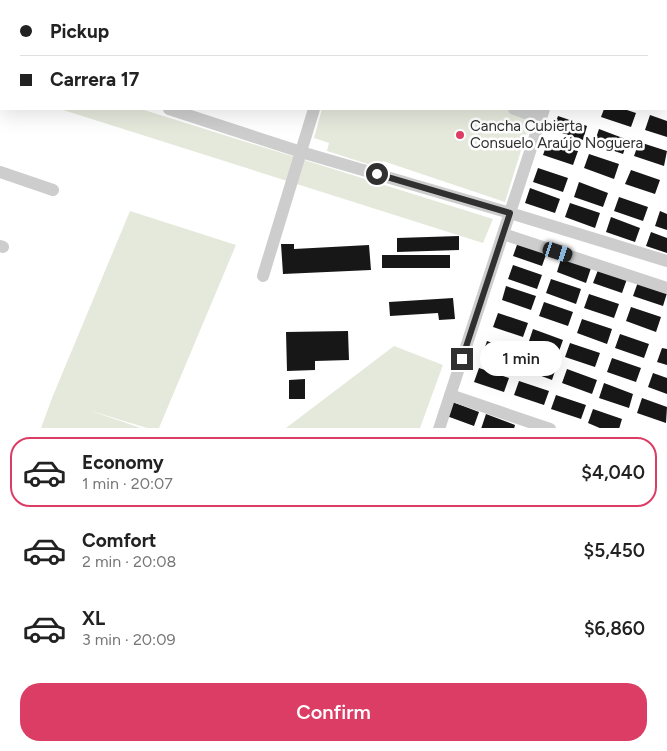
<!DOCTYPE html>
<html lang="en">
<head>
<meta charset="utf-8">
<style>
	body { margin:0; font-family:Figtree,sans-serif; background:#f2f2f2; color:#222; height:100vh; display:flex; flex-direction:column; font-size:19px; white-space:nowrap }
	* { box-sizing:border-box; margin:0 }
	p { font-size:16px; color:#767676 }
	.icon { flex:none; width:28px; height:28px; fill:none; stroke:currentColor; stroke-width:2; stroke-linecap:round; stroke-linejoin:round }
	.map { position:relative; height:428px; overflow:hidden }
	.panel { display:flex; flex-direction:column; background:#fff; flex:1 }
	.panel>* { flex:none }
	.banner { position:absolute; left:0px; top:0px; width:668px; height:110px; box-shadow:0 5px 20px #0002; display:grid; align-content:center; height:110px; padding:0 20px; background:#fff }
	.end { position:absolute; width:22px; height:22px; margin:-11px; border:6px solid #303030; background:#fff; box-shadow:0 0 0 2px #fff }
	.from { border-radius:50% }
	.bubble { position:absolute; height:35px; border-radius:18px; background:#fff; box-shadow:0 5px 20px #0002; font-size:16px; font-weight:600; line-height:35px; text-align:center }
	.car { position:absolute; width:15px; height:30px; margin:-15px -8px; border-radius:6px; box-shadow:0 0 4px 1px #0007; background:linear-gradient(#222 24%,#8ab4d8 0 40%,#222 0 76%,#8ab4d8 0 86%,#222 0) }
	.banner b { display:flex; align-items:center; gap:18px; height:48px; font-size:19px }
	.banner b+b { border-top:1px solid #e0e0e0 }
	.banner i { width:12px; height:12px; background:#222 }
	ul { padding:9px 0 0; list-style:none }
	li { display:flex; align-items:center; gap:15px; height:70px; margin:0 10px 8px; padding:0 10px; border:2px solid transparent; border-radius:20px }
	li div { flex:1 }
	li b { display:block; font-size:19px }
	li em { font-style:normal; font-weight:600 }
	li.current { border-color:#dc3d64 }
	li>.icon { width:45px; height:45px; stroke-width:1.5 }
	.cta { display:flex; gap:10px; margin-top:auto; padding:10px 20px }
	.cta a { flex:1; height:58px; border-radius:20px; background:#dc3d64; color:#fff; font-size:20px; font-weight:600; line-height:58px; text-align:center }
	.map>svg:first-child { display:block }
	.green { fill:#e5e9dc }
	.building { fill:#171717 }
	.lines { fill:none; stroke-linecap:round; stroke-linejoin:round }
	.minor { stroke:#cdcdcd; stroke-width:12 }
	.route { stroke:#303030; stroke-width:6 }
	.poi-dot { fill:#dc3d64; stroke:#fff; stroke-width:2 }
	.labels { text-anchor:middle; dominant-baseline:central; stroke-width:5; stroke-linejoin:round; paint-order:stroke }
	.poi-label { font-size:15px; fill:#303030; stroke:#fff; text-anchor:start }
</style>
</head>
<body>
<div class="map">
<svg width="667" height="429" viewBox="0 0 667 429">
	<rect width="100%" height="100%" fill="#fff"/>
	<path class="green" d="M60,109H141L493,219L483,243Z
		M322,109H522L533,112L505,202L383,161L380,168L327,151L329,143L314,138Z
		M130,211L236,245L159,428H147L88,410L141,428H41L52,398Z
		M394,346L443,365L420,428H286Z"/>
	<path class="building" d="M604,109H624L636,113L631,127L601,117Z
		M650,115L667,121V137L645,130Z
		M558,116L587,126L583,140L553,130Z
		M599,129L628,140L623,154L594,144Z
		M548,141L578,151L573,165L543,155Z
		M639,142L667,151L664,166L634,156Z
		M589,154L619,164L614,179L584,168Z
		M538,168L568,178L563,192L533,182Z
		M631,170L660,180L655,194L625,184Z
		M579,182L608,193L603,207L574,197Z
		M530,188L560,199L555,213L525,203Z
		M619,197L648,207L643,221L614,211Z
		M570,203L600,213L595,228L565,217Z
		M660,211L667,214V230L655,226Z
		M611,217L640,228L635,242L606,232Z
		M651,232L667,238V253L646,246Z
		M459,236V250L397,252V238Z
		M518,242L547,252L542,266L513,256Z
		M281,244H294V249L369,245L371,270L283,274Z
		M382,255H450V268H382Z
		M561,259L591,268L586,283L557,272Z
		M513,265L542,275L537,289L508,279Z
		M598,270L627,279L622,293L593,283Z
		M551,279L581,289L576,304L546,293Z
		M638,282L667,293L663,306L633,296Z
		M506,286L536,296L531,310L502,300Z
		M589,294L619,304L614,318L584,308Z
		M453,298L455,319L439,320L438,313L390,316L389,302Z
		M544,302L573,312L568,326L539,316Z
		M631,307L661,317L656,332L626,321Z
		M498,313L528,323L523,337L493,327Z
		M582,319L612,329L607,344L577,333Z
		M533,329L563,340L558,354L528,344Z
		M348,331L349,360L315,361V370L287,371L286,332Z
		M620,334L649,344L644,358L615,348Z
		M487,341L517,352L512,366L482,356Z
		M570,343L600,353L595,367L565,357Z
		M662,348L667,349V365L657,362Z
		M528,355L557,365L552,380L523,369Z
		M612,358L641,368L636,382L607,372Z
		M479,368L509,378L504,392L474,382Z
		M567,369L597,380L592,394L562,383Z
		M653,373L667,378V394L648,387Z
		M305,379V399H289V380Z
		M519,381L549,391L544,405L514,395Z
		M604,383L633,394L629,408L599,398Z
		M556,395L586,405L581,419L551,409Z
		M642,398L667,407L666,423L637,413Z
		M450,401L479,412L474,426L444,415Z
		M593,409L622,419L619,429H602L588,423Z
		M486,414L515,425L514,429H481Z"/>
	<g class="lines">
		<path class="minor" d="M456,0L460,1
			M184,1V0
			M344,1V0
			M580,1V0
			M0,56H1
			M666,69L667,70
			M169,109L301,152L510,213L667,261
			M514,109L541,118
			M0,172L53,190
			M503,234L667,288
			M0,246L3,247
			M263,276L314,109
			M450,395L550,429
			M439,429L544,109"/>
	</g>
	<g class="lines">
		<path class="route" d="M377,174L510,213L462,359"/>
	</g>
	<circle class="poi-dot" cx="460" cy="135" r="5"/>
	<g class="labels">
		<g class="poi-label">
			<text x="470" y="126">Cancha Cubierta<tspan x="470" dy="17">Consuelo Araújo Noguera</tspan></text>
		</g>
	</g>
</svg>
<i class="end from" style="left:377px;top:174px"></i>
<i class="end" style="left:462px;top:359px"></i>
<div class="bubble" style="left:480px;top:341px;width:82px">1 min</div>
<i class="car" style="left:558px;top:252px;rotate:108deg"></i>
<div class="banner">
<b><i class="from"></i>Pickup</b>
<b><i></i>Carrera 17</b>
</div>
</div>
<section class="panel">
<ul>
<li class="current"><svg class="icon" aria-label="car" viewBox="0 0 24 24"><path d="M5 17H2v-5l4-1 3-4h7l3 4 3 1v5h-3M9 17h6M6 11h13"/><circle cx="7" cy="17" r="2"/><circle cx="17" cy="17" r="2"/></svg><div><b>Economy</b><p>1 min · 20:07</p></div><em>$4,040</em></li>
<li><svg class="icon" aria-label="car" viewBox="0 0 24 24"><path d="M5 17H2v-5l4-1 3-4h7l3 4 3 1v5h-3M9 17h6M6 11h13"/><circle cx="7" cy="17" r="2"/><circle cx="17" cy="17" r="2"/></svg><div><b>Comfort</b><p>2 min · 20:08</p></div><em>$5,450</em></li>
<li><svg class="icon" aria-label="car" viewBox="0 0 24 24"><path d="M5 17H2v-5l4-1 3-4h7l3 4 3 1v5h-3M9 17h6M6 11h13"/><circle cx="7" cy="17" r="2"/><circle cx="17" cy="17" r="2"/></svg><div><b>XL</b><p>3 min · 20:09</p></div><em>$6,860</em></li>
</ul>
<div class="cta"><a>Confirm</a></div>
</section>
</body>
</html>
